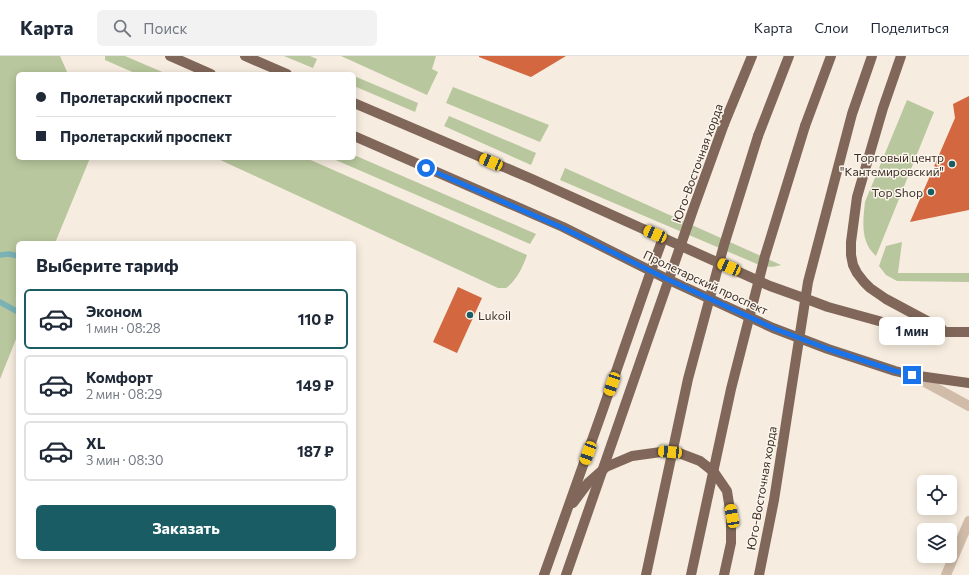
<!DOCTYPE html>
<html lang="ru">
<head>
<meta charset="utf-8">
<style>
	body { margin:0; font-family:Commissioner,sans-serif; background:#f2f2f3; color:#1f2937; height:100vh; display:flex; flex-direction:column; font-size:15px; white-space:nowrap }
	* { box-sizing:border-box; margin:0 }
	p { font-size:13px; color:#747a83 }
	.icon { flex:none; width:22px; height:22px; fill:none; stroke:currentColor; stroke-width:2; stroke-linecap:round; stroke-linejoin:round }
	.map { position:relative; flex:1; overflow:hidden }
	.sheet { position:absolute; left:16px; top:185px; width:340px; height:318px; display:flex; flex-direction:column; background:#fff; border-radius:6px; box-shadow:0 2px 10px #0003 }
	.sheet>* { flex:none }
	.guide { position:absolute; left:16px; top:16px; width:340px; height:88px; border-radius:6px; box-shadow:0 2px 10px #0003; display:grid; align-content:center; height:88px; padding:0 20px; background:#fff }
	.controls { position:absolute; left:917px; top:419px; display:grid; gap:8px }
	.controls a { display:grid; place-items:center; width:40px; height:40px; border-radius:6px; background:#fff; box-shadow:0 2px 10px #0003; font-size:20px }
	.end { position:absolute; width:18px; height:18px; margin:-9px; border:5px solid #1a73e8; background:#fff; box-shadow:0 0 0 2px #fff }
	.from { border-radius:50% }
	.bubble { position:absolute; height:28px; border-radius:6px; background:#fff; box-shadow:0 2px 10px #0003; font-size:13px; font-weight:700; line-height:28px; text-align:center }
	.car { position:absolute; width:12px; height:24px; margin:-12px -6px; border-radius:5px; box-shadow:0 0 3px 1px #0007; background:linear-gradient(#f5c518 24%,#345 0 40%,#f5c518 0 76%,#345 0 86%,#f5c518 0) }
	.guide b { display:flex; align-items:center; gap:14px; height:38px; font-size:15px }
	.guide b+b { border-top:1px solid #e0e1e3 }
	.guide i { width:10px; height:10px; background:#1f2937 }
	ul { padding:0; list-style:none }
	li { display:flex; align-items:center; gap:12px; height:60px; margin:0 8px 6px; padding:0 12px; border:2px solid #e0e1e3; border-radius:6px }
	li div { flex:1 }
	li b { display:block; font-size:15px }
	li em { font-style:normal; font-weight:700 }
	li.selected { border-color:#195c63 }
	li>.icon { width:36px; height:36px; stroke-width:1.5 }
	h2 { padding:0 20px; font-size:18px; line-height:48px }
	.action { display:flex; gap:8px; margin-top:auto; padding:8px 20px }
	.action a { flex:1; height:46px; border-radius:6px; background:#195c63; color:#fff; font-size:16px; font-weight:700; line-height:46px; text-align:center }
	header { display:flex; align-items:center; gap:24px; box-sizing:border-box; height:56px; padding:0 20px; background:#fff; border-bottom:1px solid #e0e1e3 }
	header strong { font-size:19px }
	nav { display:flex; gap:22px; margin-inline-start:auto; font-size:14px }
	.search { width:280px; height:36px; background:#f2f2f3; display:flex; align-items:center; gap:10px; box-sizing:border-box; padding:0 14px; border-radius:6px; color:#747a83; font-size:15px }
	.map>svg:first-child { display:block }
	.green { fill:#b8c79d }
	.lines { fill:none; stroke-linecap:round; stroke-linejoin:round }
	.stream { stroke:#7ab2b6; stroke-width:5.5 }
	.building { fill:#d36740 }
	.minor { stroke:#d0bca9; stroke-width:10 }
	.major { stroke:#806759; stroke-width:10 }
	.major-bridge { stroke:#806759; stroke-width:10 }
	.route { stroke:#1a73e8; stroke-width:5 }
	.poi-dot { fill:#195c63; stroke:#fcf5ec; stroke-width:1.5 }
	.labels { text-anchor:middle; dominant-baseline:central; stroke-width:3; stroke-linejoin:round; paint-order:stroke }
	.poi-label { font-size:12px; fill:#3c3029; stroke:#fcf5ec; text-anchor:end }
	.street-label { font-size:12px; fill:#3c3029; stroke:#fcf5ec }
</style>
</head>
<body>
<header>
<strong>Карта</strong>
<div class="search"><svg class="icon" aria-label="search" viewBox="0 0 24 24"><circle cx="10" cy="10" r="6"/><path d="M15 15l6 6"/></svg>Поиск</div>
<nav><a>Карта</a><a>Слои</a><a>Поделиться</a></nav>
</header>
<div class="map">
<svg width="969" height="519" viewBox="0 0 969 519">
	<rect width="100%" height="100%" fill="#f6ecdf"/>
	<path class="green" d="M0,0H60L68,18H18V102H90L55,187H18V278L0,323Z
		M105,0H125L167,18H137L105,4Z
		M284,0H310L317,3L313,12Z
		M341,0H436L432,13L438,16L427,39Z
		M354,20L418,47L415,56L354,30Z
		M453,31L549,69L540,86L446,47Z
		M907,44L934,56L876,200C860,186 863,165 865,146Z
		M449,60L536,97L531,109L444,70Z
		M354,99L536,178L530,188L331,102H354Z
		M216,102H306L527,199C523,211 516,225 506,232H498Z
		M565,112L781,209C772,212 766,211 757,208L560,124Z
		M902,186L898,217H969V226L897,225L886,219L879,210L886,190Z"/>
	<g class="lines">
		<path class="stream" d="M0,199L9,198L18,200
			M0,246L18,256"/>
	</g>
	<path class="building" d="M479,0H566L531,21L479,1Z
		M969,40V154L910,166L955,62L953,48Z
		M458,231L482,242L457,297L433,286Z"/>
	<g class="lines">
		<path class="minor" d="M912,319L969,350
			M946,519L969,465"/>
		<path class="major" d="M170,0L211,18
			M245,0L287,18
			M901,0L883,52L857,141L851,186V199L853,209L857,217L864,226L870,232L886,243L942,273
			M354,47L532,123L770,230L812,245L828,251L897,270L947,276H969
			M724,68L752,0
			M805,70L831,0
			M354,80L563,171L667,223L773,272L828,293L895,315L912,319L969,327
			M758,80L789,0
			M573,447L588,427L606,411L632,400L661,396L679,397L700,405L714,416L727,435L731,460V487L724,519
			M544,519L602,356L651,215L663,182"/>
		<path class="major-bridge" d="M566,519L694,151L724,68
			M646,519L688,323L724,189L758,80
			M691,519L731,333L765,200L805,70
			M759,519L774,444L808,226L852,58L872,0"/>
	</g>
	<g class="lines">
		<path class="route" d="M426,112L563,172L667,223L773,272L828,293L895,315L912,319"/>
	</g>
	<g class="poi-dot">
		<circle cx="952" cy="108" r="4"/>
		<circle cx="931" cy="136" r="4"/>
		<circle cx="470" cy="259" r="4"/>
	</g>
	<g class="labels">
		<g class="poi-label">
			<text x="944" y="101">Торговый центр<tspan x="944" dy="14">"Кантемировский"</tspan></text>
			<text x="923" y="136">Top Shop</text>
			<text x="478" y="259" text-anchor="start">Lukoil</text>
		</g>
		<g class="street-label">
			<text transform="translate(697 107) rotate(-70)">Юго-Восточная хорда</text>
			<text transform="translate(706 226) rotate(25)">Пролетарский проспект</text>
			<text transform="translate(761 432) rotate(-80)">Юго-Восточная хорда</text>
		</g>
	</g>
</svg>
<div class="controls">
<a><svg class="icon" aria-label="locate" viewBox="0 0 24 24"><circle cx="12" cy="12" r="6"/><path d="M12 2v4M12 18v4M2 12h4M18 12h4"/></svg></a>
<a><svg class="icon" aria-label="layers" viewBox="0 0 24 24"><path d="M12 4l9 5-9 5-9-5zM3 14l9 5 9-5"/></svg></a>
</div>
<i class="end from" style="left:426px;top:112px"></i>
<i class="end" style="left:912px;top:319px"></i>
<div class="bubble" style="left:879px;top:261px;width:66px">1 мин</div>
<i class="car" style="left:491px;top:106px;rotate:293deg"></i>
<i class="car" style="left:655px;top:178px;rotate:294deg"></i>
<i class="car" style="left:729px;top:211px;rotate:294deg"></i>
<i class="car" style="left:612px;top:328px;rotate:199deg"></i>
<i class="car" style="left:670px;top:396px;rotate:275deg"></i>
<i class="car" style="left:588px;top:397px;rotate:200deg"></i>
<i class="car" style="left:732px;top:460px;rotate:350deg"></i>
<div class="guide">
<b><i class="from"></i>Пролетарский проспект</b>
<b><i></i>Пролетарский проспект</b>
</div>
<section class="sheet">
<h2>Выберите тариф</h2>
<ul>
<li class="selected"><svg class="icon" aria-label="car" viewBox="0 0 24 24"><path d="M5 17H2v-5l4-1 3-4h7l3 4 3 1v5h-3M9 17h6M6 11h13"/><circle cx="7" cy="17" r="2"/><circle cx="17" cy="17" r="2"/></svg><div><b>Эконом</b><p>1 мин · 08:28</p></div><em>110 ₽</em></li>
<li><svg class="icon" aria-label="car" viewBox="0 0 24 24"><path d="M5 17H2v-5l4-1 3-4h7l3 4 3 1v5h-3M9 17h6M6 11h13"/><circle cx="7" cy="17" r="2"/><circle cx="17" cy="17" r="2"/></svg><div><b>Комфорт</b><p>2 мин · 08:29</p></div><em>149 ₽</em></li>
<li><svg class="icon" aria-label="car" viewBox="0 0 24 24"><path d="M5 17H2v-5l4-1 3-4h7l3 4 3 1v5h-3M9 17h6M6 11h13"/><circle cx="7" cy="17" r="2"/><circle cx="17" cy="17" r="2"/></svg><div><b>XL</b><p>3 мин · 08:30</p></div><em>187 ₽</em></li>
</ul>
<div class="action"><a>Заказать</a></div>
</section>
</div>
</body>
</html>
